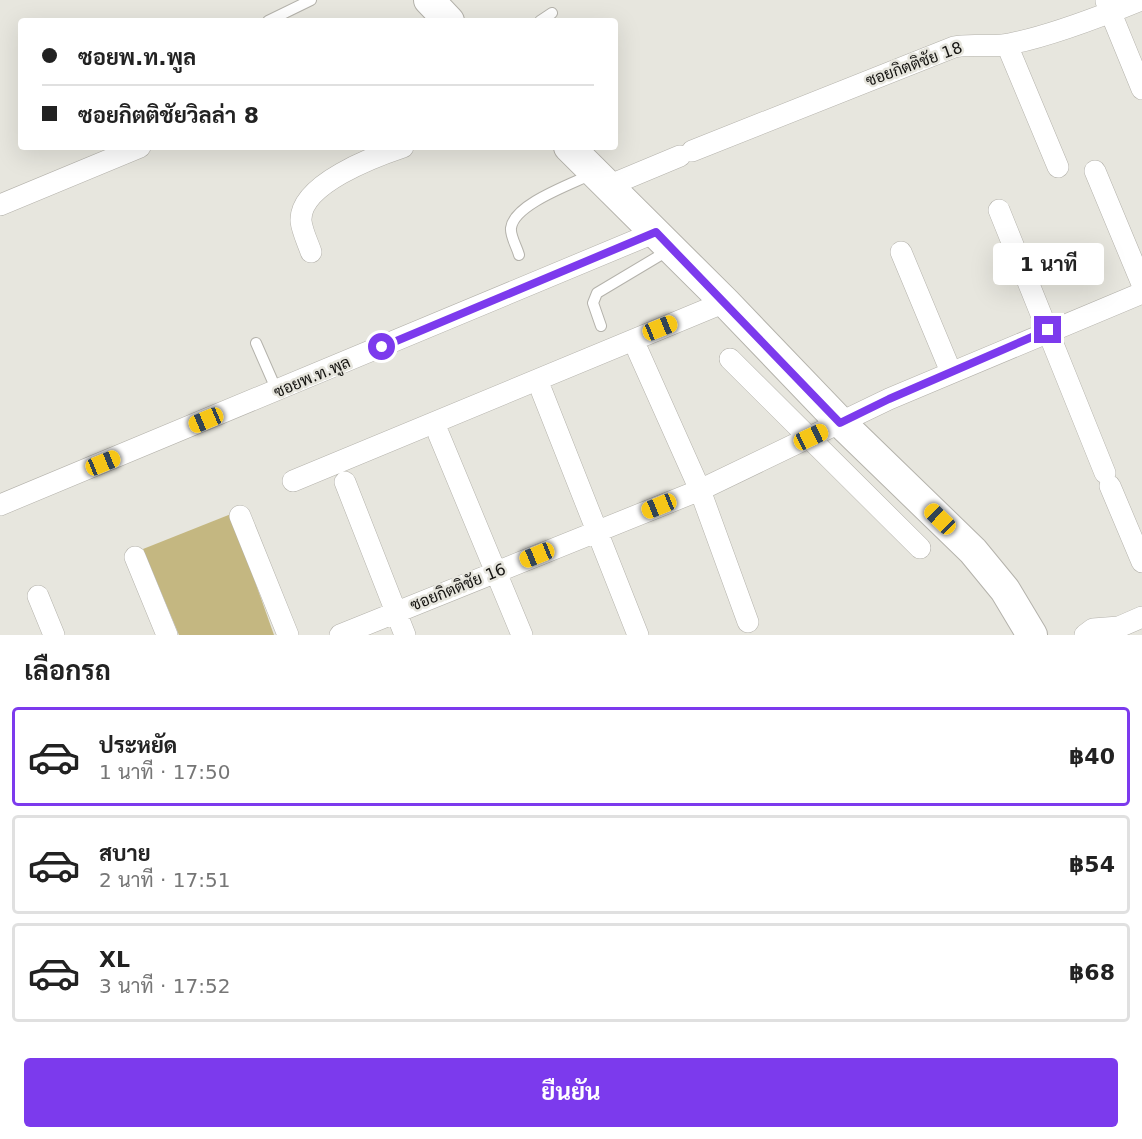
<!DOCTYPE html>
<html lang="th">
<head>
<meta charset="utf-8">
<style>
	body { margin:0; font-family:"DejaVu Sans",Sarabun,sans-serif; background:#f2f2f2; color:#222; height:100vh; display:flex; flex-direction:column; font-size:22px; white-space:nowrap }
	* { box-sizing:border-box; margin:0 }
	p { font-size:20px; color:#767676 }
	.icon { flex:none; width:33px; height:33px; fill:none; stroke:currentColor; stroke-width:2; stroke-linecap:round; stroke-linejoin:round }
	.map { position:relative; height:635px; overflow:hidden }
	.details { display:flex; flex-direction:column; background:#fff; flex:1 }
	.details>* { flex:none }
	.banner { position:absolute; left:18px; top:18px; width:600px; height:132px; border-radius:6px; box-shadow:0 6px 24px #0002; display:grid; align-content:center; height:132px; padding:0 24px; background:#fff }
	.end { position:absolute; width:27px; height:27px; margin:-14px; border:8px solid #7c3aed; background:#fff; box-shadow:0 0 0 3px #fff }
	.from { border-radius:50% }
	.bubble { position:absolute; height:42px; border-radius:6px; background:#fff; box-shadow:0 6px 24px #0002; font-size:20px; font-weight:700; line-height:42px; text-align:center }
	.car { position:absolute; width:18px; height:36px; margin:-18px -9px; border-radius:8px; box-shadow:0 0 4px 2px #0007; background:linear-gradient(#f5c518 24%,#345 0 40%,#f5c518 0 76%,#345 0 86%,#f5c518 0) }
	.banner b { display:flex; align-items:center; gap:21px; height:57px; font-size:22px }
	.banner b+b { border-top:2px solid #e0e0e0 }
	.banner i { width:15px; height:15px; background:#222 }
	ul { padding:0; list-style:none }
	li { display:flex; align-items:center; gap:18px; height:99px; margin:0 12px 9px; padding:0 12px; border:3px solid #e0e0e0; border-radius:6px }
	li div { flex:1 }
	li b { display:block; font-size:22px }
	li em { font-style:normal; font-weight:700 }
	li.active { border-color:#7c3aed }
	li>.icon { width:54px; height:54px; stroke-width:1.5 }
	h2 { padding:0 24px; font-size:27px; line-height:72px }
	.action { display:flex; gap:12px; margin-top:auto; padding:12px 24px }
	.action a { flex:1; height:69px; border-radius:6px; background:#7c3aed; color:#fff; font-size:24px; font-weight:700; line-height:69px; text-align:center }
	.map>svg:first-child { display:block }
	.green { fill:#c4b781 }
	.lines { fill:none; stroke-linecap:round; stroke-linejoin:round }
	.lane-casing { stroke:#b4b2ab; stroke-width:12 }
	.street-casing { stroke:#b4b2ab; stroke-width:22 }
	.secondary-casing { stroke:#b4b2ab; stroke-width:32 }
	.lane { stroke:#fff; stroke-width:10 }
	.street { stroke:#fff; stroke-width:21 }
	.secondary { stroke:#fff; stroke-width:30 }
	.route { stroke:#7c3aed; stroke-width:8 }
	.labels { text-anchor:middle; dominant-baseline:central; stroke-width:5; stroke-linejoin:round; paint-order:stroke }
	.street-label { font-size:16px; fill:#151411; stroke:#e7e6de }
</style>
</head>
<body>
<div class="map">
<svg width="1142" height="635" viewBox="0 0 1142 635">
	<rect width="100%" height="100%" fill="#e7e6de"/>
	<path class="green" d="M231,514L274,635H179L143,549Z"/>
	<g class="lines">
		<defs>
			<path id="lane" d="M268,21L311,0
				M540,21L552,13
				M519,255C517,247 510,236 511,228C514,204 572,184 592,174
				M601,326L593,303L597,293L669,250
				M256,343L277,391"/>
			<path id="street" d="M1106,1L1142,89
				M1007,45L1058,167
				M692,151L954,47C972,43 991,48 1009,44C1051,36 1102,16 1141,0
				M1095,171L1142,284
				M608,186L680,156
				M0,205L140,147
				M999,210L1105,473
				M311,252C308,243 302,231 301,221C299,184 376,156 403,147
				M901,252L951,372
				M638,351L700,490L748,622
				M730,359L920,548
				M542,392L638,635
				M439,435L522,635
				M293,481L725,302
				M345,482L405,635
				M1110,486L1142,562
				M0,505L656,232
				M240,516L288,635
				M135,557L167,635
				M38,596L54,635
				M340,635L700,490L889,399L1142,293
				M1085,635L1093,629L1119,627L1142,617"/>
			<path id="secondary" d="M429,0L449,21
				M569,147L725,302L841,423L973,551L1005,590L1032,635"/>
		</defs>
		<use href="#lane" class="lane-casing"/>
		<use href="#street" class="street-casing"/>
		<use href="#secondary" class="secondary-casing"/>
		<use href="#lane" class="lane"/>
		<use href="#street" class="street"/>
		<use href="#secondary" class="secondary"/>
	</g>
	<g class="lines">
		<path class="route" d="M382,347L656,232L840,423L889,399L1048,330"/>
	</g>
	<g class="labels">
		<g class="street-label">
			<text transform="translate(914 64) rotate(-20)">ซอยกิตติชัย 18</text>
			<text transform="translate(312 377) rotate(-23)">ซอยพ.ท.พูล</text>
			<text transform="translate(458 587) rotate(-22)">ซอยกิตติชัย 16</text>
		</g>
	</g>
</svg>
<i class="end from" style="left:382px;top:347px"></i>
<i class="end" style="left:1048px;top:330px"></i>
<div class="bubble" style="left:993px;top:243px;width:111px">1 นาที</div>
<i class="car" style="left:660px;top:328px;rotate:68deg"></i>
<i class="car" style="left:206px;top:420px;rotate:247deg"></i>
<i class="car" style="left:811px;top:437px;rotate:65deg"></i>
<i class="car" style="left:103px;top:463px;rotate:68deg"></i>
<i class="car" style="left:659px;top:506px;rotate:248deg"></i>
<i class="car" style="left:940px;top:519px;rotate:314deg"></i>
<i class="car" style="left:537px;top:555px;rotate:248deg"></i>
<div class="banner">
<b><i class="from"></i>ซอยพ.ท.พูล</b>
<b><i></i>ซอยกิตติชัยวิลล่า 8</b>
</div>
</div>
<section class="details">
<h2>เลือกรถ</h2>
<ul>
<li class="active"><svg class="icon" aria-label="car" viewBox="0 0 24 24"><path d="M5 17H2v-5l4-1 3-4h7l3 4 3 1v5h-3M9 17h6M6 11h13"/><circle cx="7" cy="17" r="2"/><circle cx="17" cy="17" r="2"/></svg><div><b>ประหยัด</b><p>1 นาที · 17:50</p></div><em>฿40</em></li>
<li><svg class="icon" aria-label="car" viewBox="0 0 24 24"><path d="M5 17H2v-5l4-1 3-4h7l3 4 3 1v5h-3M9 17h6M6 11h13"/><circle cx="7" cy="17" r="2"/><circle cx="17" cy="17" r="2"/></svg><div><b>สบาย</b><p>2 นาที · 17:51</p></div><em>฿54</em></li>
<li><svg class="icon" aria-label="car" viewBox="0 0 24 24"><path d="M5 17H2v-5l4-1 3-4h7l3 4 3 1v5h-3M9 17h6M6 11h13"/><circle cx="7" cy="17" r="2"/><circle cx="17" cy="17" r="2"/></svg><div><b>XL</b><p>3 นาที · 17:52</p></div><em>฿68</em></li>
</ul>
<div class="action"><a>ยืนยัน</a></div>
</section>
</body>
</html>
